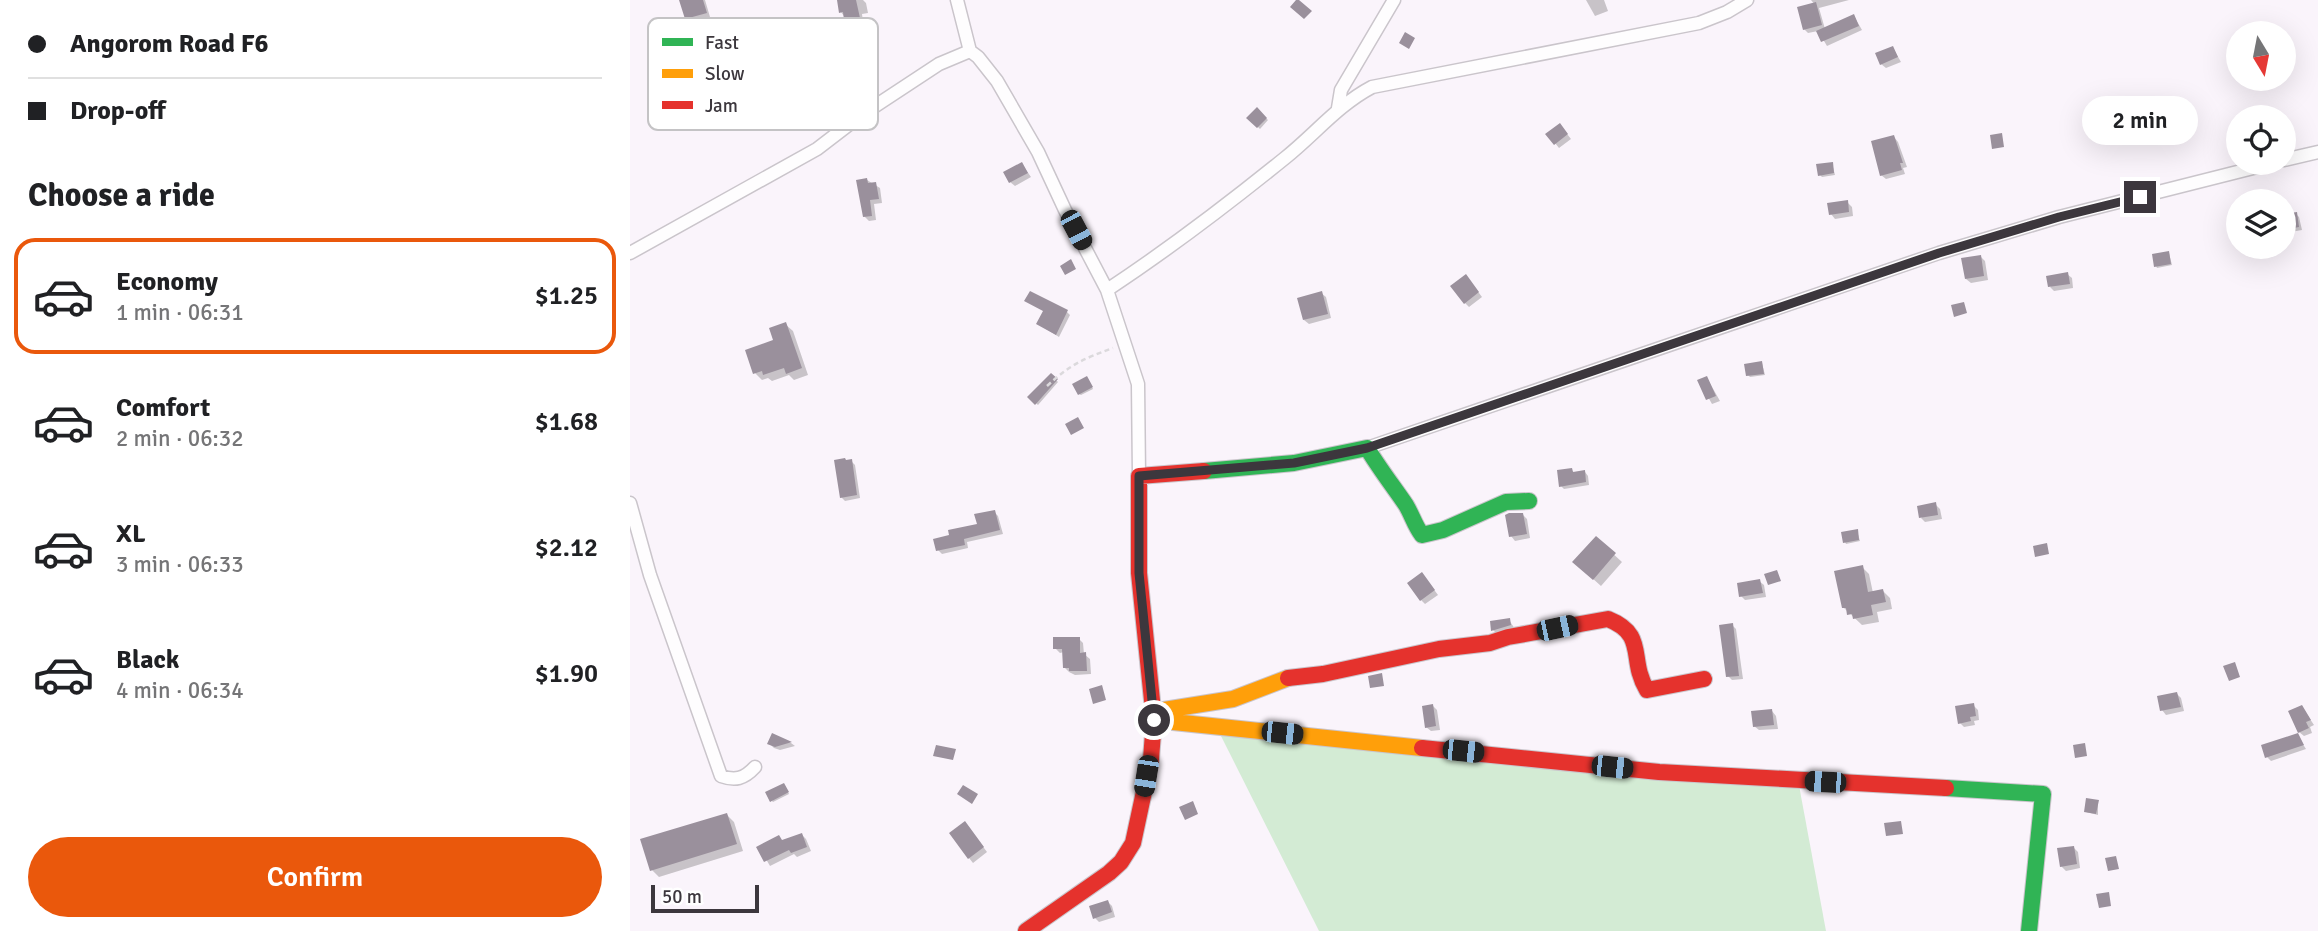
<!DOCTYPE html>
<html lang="en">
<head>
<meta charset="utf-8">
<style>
	body { margin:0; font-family:Signika,sans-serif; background:#f2f2f2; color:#202124; height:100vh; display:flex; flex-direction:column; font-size:26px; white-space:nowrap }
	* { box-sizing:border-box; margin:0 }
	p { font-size:23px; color:#757577 }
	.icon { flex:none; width:38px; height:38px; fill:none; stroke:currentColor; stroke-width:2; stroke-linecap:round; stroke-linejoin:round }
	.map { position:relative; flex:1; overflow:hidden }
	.details { display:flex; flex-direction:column; background:#fff; width:630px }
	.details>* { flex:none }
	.top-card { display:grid; align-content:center; height:154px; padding:0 28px; background:#fff }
	.needle { width:46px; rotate:170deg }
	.buttons { position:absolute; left:1596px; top:21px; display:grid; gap:14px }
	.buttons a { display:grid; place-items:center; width:70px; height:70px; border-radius:50%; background:#fff; box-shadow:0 7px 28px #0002; font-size:35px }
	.scale { position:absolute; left:21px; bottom:18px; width:108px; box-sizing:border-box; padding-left:7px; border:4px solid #3c373d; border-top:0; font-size:19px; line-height:24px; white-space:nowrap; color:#3c373d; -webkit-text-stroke:5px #fff; paint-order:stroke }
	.end { position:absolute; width:32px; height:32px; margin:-16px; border:9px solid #3c373d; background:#fff; box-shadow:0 0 0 4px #fff }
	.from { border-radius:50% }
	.bubble { position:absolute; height:49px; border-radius:24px; background:#fff; box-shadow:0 7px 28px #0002; font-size:23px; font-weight:600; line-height:49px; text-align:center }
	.car { position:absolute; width:21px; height:42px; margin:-21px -10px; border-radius:9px; box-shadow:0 0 5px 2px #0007; background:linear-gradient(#222 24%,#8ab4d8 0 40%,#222 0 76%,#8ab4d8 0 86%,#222 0) }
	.top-card b { display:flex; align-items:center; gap:24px; height:66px; font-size:26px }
	.top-card b+b { border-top:2px solid #e0e0e0 }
	.top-card i { width:18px; height:18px; background:#202124 }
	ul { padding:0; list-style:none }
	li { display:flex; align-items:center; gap:21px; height:116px; margin:0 14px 10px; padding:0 14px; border:4px solid transparent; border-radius:21px }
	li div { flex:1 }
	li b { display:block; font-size:26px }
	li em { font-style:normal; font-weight:600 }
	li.active { border-color:#ea580c }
	li>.icon { width:63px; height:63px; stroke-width:1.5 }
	h2 { padding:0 28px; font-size:32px; line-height:84px }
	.action { display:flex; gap:14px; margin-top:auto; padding:14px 28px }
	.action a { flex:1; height:80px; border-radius:42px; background:#ea580c; color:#fff; font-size:28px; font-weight:600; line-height:80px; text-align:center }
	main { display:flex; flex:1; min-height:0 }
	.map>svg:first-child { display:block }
	.green { fill:#d3ebd4 }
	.shadow { fill:#0003 }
	.building { fill:#9a909c }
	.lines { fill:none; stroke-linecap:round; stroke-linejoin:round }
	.street-casing { stroke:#cac5cb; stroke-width:15 }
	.fast-casing { stroke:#cac5cb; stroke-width:18 }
	.slow-casing { stroke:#cac5cb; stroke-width:18 }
	.jam-casing { stroke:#cac5cb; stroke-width:18 }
	.path { stroke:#dbd9dc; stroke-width:2.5; stroke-dasharray:5 3.5; stroke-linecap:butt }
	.street { stroke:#fefdfe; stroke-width:12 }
	.fast { stroke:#30b455; stroke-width:16 }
	.slow { stroke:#ff9f0a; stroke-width:16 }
	.jam { stroke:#e5322d; stroke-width:16 }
	.route { stroke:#3c373d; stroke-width:9 }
	.key { fill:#fff; stroke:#c4c3c5; stroke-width:2 }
	.key-label { font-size:19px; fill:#3c373d }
</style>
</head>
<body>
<main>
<section class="details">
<div class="top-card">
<b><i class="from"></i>Angorom Road F6</b>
<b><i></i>Drop-off</b>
</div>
<h2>Choose a ride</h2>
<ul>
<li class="active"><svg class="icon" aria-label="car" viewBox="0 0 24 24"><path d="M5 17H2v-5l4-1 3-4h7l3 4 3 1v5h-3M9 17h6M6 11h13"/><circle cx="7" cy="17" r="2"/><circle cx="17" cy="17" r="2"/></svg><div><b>Economy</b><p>1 min · 06:31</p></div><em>$1.25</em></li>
<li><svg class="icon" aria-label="car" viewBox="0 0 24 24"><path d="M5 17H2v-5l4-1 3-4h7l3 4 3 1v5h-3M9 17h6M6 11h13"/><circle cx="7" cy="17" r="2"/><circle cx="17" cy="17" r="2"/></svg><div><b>Comfort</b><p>2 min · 06:32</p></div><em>$1.68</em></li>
<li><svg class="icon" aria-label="car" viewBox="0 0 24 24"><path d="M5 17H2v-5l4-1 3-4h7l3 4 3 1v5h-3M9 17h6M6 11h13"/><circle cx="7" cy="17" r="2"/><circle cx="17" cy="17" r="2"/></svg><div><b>XL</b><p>3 min · 06:33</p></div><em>$2.12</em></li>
<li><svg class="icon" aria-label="car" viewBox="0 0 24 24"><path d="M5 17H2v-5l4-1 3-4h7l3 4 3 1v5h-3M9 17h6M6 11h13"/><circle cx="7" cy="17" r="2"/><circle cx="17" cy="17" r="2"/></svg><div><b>Black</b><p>4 min · 06:34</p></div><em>$1.90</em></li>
</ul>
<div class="action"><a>Confirm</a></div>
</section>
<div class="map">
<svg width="1688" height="931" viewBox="0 0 1688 931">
	<rect width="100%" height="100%" fill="#faf4fb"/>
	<path class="green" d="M591,736L754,743L1168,780L1196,931H689Z"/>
	<path class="shadow" d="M51,0H75L80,17L61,23L57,18Z
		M221,0H233L236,3L238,13L232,14L233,22L220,24L211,12Z
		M956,0H974L978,11L965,16Z
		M1181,0H1219L1189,8L1195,29L1224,16L1232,30L1197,46L1188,31L1178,33L1174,29L1185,5Z
		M1263,48L1271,62L1256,68L1251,64Z
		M627,110L638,120L630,129L619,118Z
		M934,130L941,139L929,148L925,143Z
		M1264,137L1268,142L1277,167L1273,168L1275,174L1256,179L1251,175Z
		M1202,163L1205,175L1192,177L1190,175Z
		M392,164L401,177L385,186L380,182Z
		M237,180L250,188L252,203L244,204L246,220L239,221L234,216Z
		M1217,202L1222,207L1223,216L1205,219L1201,214Z
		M1666,214L1669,217L1672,230L1654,233V217Z
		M1539,253L1542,265L1527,268L1526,266Z
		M1350,256L1355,261L1358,280L1341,283L1336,279Z
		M1437,274L1442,278L1443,288L1424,291L1420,287Z
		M840,281L852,297L839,307L835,303Z
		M691,293L696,297L701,318L679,324L674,320Z
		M437,312L440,315L429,337L408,324Z
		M155,324L163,331L178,375L164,380L159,375L142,381L138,378L132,380L125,373Z
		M1132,363L1135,375L1120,377L1118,375Z
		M421,375L428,382L408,405L399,397Z
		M1077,378L1090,401L1082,404L1069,381Z
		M458,379L463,389L451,395L449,394Z
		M221,461L225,465L230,498L215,501L211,497Z
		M941,470L945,473L955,472L958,476L959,485L934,489L931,486Z
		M1305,504L1310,509L1312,519L1295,522L1291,518Z
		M364,512L368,516L373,534L337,542L338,548L312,554L308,550L349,525Z
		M892,514L897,519L900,538L885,541L881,536Z
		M1227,531L1230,541L1216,544L1215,542Z
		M966,538L992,562L971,586L952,569Z
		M1232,567L1239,574L1243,593L1253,591L1260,598L1262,609L1247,612L1249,622L1232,625L1214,608Z
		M796,579L808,595L795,604L791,600Z
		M1129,581L1134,585L1136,597L1115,600L1111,596Z
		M879,620L885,629L867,634L863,630Z
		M1102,625L1106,629L1113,679L1102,680L1098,676Z
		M449,639L453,643L454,654L460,659L461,674L445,675L439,672L435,668L434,652L430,653L425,648Z
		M1547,694L1551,698L1554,711L1536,715L1532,710Z
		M1343,705L1348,710L1349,720L1344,721L1345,725L1334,727L1330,723Z
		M803,706L807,710L810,730L801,731L796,727Z
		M1672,707L1684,725L1680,727L1682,733L1674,736L1669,732Z
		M1142,711L1146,716L1148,729L1129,730L1124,726Z
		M143,735L161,743L165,746L150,750L144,748L139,743Z
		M1667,735L1676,749L1641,761L1637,757L1633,746Z
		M155,786L159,794L143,802L142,801Z
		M1468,802V815L1456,812Z
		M97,815L104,822L113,851L29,877L22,870Z
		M339,828L357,852L343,863L339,858Z
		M172,835L176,839L181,851L167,857L164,854L140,866L129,847Z
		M1443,847L1448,852L1450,868L1436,871L1431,866Z
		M478,902L482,906L485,917L469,922L465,918Z"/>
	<path class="building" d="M49,0H73L77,13L55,19Z
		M207,0H226L230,18L214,20L213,12L209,13Z
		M666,0H669L682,11L674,19L660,7Z
		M1186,2L1192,25L1173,30L1167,7Z
		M1224,14L1229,26L1191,42L1186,31Z
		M775,32L785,38L779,49L769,43Z
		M1263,46L1268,57L1250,65L1245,53Z
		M627,107L637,118L627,128L616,118Z
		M930,123L938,134L924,145L915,134Z
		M1372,133L1374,147L1362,149L1360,135Z
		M1264,135L1273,163H1270L1272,170L1250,176L1241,141Z
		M392,162L398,173L379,183L373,172Z
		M1203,162L1204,173L1188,176L1186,164Z
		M237,178L238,183L246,182L249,199L240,200L242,216L233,217L226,180Z
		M1218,200L1219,212L1199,215L1197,203Z
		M1667,212L1669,227L1654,230V214Z
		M1539,251L1541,264L1524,267L1522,254Z
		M1351,255L1354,276L1335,279L1331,258Z
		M441,259L446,269L435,275L430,266Z
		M1438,272L1440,284L1418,287L1416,276Z
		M836,274L849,292L834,304L820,286Z
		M400,291L438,310L426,335L406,324L413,311L394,301Z
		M692,291L698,314L673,320L667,298Z
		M1334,302L1337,313L1324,317L1321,305Z
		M156,322L172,368L156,374L154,368L133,375L132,371L123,374L115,350L143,340L139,328Z
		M1132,361L1134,374L1116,376L1114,364Z
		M421,373L428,379L405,405L397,397Z
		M457,376L463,387L448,395L442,384Z
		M1077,376L1086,396L1076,400L1067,380Z
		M448,417L454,428L441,435L435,424Z
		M215,458L216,460L222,459L227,495L210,498L204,460Z
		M942,468L943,472L955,470L956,482L929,487L927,470Z
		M1306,502L1308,515L1289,518L1287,506Z
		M365,510L370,530L334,539L335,545L306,551L303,539L319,535L318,530L347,524L344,514Z
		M879,513H893L897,534L879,537L875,515Z
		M1228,529L1229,540L1213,543L1211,532Z
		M966,536L986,553L963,580L942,562Z
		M1417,543L1419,554L1405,557L1403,546Z
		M1233,565L1238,592L1253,589L1256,602L1241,605L1243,615L1223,619L1222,614L1217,615L1216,608H1212L1204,571Z
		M1147,570L1151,581L1138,585L1134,574Z
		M792,572L805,590L790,601L777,583Z
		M1130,579L1133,593L1109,597L1107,583Z
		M880,618L881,625L861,631L860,621Z
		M1103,623L1109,676L1096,677L1089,625Z
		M423,637H450V653L456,652L457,671H439V668H433L432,649H423Z
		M1605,662L1610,677L1599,681L1593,666Z
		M752,673L754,686L740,688L738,676Z
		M472,685L476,700L463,704L459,689Z
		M1547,692L1551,707L1530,711L1527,696Z
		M1344,703L1346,716L1340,717L1341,721L1328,724L1325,706Z
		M803,704L806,726L795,728L792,706Z
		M1672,705L1681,720L1676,722L1679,728L1668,733L1658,711Z
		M1142,709L1144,725L1123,727L1121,711Z
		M142,733L162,742L145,747L137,744Z
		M1668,733L1674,745L1635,758L1631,745Z
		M1455,743L1457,756L1445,758L1443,745Z
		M306,745L326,749L323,760L303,756Z
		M154,783L159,792L140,802L135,792Z
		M333,785L348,794L342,804L327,794Z
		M1456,798L1469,800L1466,814L1454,812Z
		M563,801L568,814L555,820L549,807Z
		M97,813L107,844L20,871L10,839Z
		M335,821L354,847L338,859L319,833Z
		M1271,821L1273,834L1256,836L1254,823Z
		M172,833L177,847L161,853L159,850L134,862L126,847L149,835L152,840Z
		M1444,846L1447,864L1430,867L1427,848Z
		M1486,856L1489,869L1478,871L1475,858Z
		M1479,892L1481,906L1469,908L1466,894Z
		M478,900L482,912L463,919L459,906Z"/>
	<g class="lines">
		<defs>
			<path id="street" d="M327,0L340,51
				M708,108L711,90L764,0
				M1654,160L1688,152
				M0,253L187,149L230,116L309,64L340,51L348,57L367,81L408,152L435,210L477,290L508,384L509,476
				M477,290C539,249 597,205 655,158C685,134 708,105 742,87L1069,23L1097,12L1117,0
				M737,448L1309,253L1429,217L1643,163
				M0,503L20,575L91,776C105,781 114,779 125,767"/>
			<path id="fast" d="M574,471L664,463L737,448C749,468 763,486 776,505C782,515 785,526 792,535L813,530L876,502L899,501
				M1316,788L1413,794L1399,931"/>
			<path id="slow" d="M658,678L603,699L534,710L524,720L792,748"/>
			<path id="jam" d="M658,678L693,674L809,649L860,643L878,637L978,619C1018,635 998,659 1017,690L1074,679
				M792,748L1029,772L1316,788
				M396,931L479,873L491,862L503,843L521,759L524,720L509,573V476L574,471"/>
		</defs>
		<use href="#street" class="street-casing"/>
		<use href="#fast" class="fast-casing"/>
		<use href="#slow" class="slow-casing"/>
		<use href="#jam" class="jam-casing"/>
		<path class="path" d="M417,386C441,364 453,359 483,348"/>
		<use href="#street" class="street"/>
		<use href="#fast" class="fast"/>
		<use href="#slow" class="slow"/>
		<use href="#jam" class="jam"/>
	</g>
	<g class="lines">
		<path class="route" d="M524,720L509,573V476L664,463L737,448L1309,253L1429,217L1510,197"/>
	</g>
	<rect x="18" y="18" width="230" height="112" rx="10" class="key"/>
	<rect x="32" y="38" width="31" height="8" fill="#30b455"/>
	<rect x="32" y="69" width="31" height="9" fill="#ff9f0a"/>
	<rect x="32" y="101" width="31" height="8" fill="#e5322d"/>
	<g class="key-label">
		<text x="75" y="49">Fast</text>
		<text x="75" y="80">Slow</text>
		<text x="75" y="112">Jam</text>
	</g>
</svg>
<div class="buttons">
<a><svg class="needle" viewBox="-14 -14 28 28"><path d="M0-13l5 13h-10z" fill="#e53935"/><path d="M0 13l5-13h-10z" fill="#757577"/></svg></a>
<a><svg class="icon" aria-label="locate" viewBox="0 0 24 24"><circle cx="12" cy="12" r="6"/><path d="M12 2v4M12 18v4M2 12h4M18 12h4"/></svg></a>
<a><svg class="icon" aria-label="layers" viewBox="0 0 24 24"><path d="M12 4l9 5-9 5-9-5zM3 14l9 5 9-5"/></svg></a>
</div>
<div class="scale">50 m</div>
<i class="end from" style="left:524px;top:720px"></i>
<i class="end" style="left:1510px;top:197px"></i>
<div class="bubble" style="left:1452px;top:96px;width:116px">2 min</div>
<i class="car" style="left:446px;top:230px;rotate:152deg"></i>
<i class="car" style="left:927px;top:628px;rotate:78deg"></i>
<i class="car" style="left:652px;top:733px;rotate:96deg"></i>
<i class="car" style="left:833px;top:751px;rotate:96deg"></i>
<i class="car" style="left:982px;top:767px;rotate:96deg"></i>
<i class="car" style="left:516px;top:776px;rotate:189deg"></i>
<i class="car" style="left:1195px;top:782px;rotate:273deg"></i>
</div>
</main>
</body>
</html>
